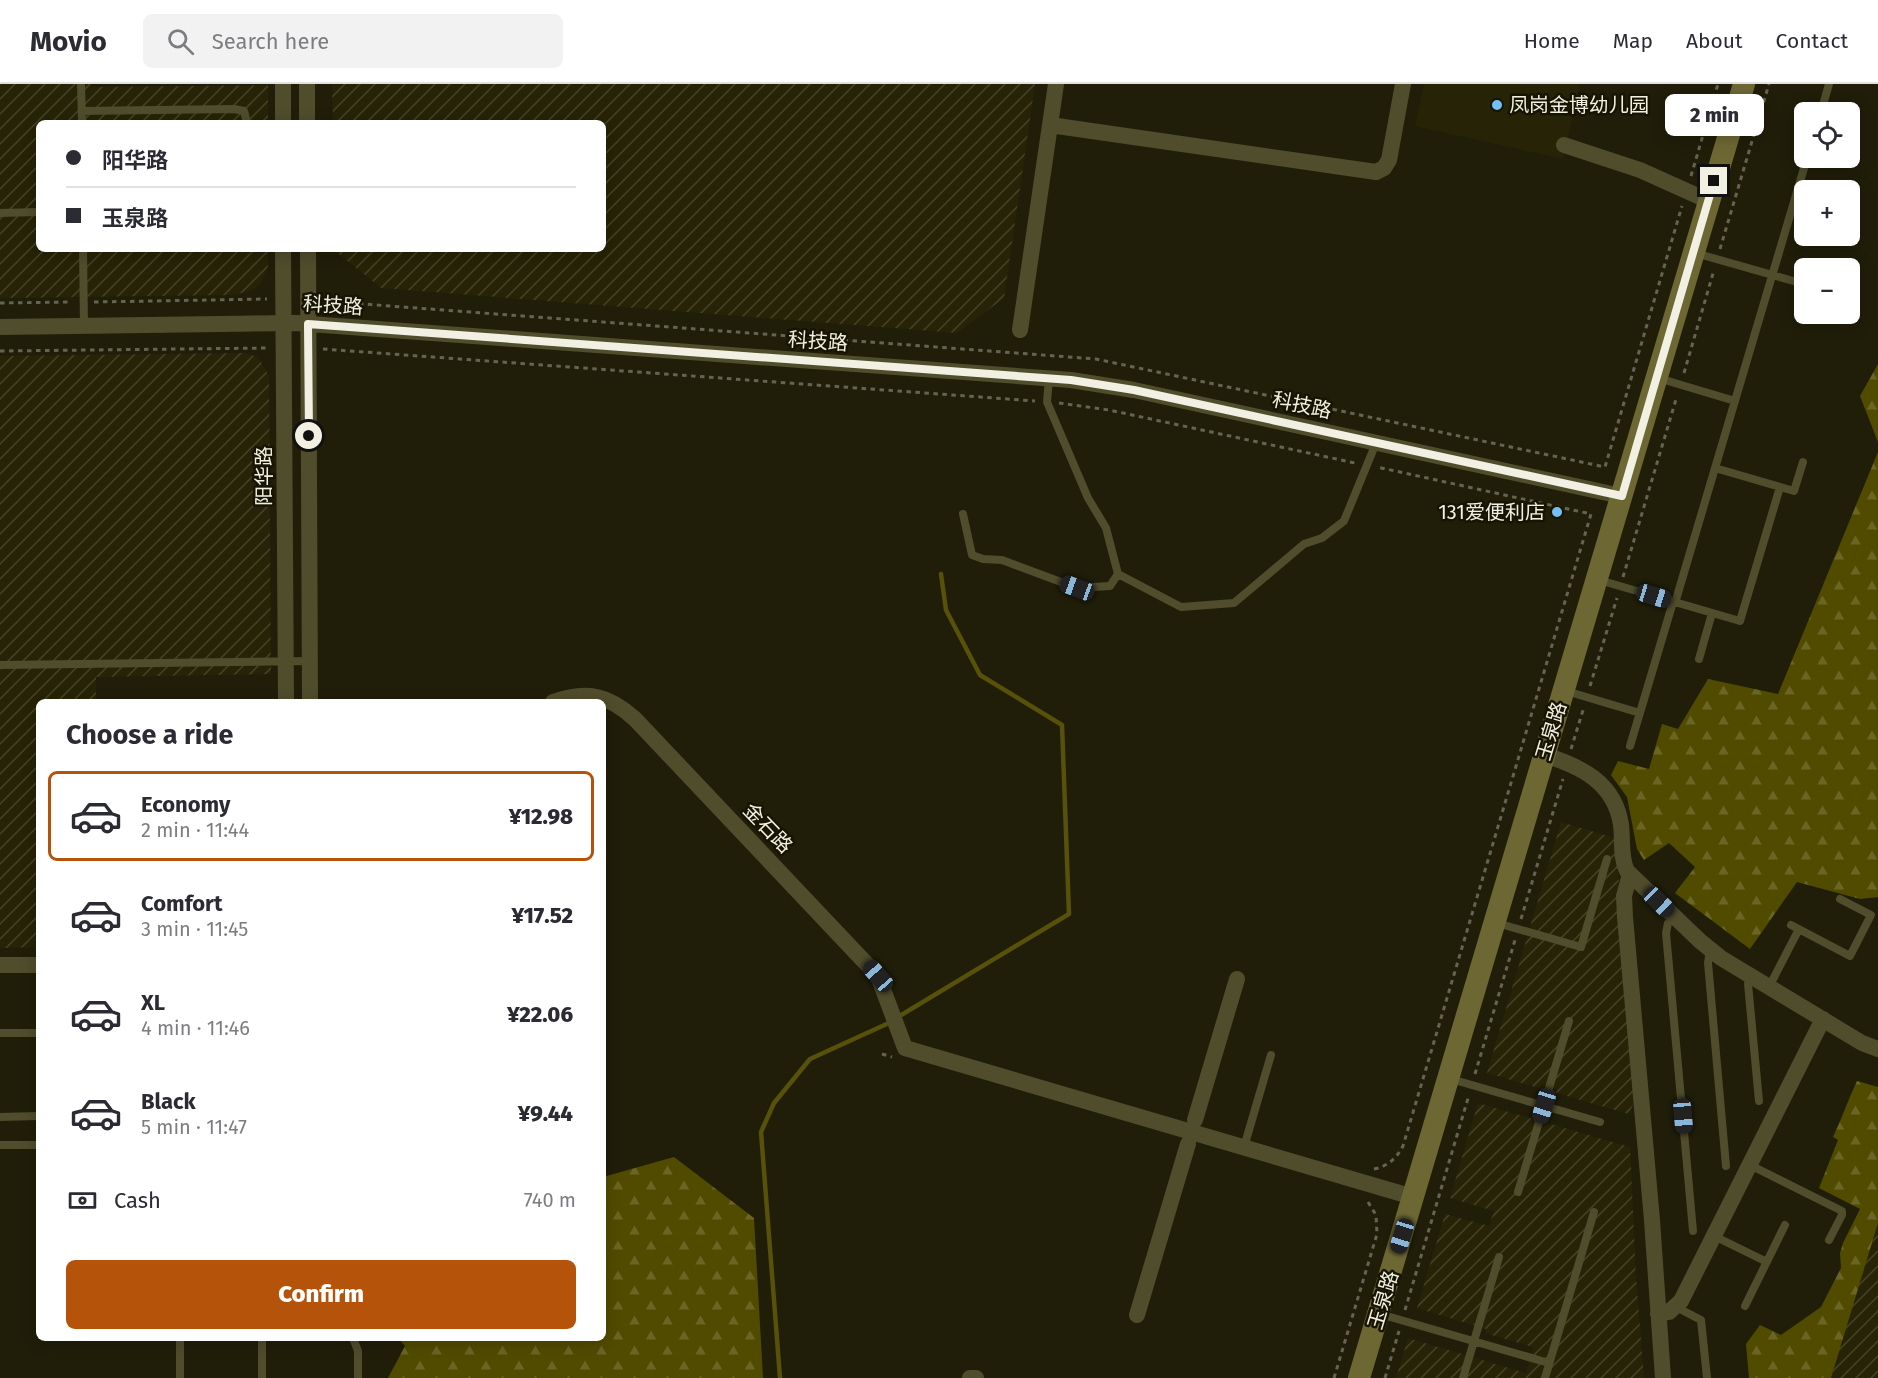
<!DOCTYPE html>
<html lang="en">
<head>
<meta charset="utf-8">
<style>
	body { margin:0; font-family:"Fira Sans","Noto Sans SC",sans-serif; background:#f2f2f3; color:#2b2b33; height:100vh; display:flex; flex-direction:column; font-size:22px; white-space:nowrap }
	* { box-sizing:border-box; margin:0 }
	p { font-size:20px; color:#7c7c81 }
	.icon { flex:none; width:33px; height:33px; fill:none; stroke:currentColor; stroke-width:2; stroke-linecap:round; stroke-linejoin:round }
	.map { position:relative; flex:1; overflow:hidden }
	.sheet { position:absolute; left:36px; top:615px; width:570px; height:642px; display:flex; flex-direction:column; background:#fff; border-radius:9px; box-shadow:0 3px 15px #0003 }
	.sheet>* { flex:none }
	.hud { position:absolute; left:36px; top:36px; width:570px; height:132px; border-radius:9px; box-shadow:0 3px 15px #0003; display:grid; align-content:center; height:132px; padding:0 30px; background:#fff }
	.tools { position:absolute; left:1794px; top:18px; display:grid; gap:12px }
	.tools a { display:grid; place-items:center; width:66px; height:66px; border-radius:9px; background:#fff; box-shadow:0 3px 15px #0003; font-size:30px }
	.end { position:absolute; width:27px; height:27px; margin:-14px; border:8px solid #f1f0e3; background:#111; box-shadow:0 0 0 3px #111 }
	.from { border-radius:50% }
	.bubble { position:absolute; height:42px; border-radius:9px; background:#fff; box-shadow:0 3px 15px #0003; font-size:20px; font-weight:800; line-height:42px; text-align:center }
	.car { position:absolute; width:18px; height:36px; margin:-18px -9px; border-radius:8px; box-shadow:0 0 4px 2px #0007; background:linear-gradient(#222 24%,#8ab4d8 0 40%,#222 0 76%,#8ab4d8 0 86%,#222 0) }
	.hud b { display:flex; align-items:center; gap:21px; height:57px; font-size:22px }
	.hud b+b { border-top:2px solid #e1e1e2 }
	.hud i { width:15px; height:15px; background:#2b2b33 }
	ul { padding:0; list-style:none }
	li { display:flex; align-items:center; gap:18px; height:90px; margin:0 12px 9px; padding:0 18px; border:3px solid transparent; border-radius:9px }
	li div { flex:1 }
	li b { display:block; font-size:22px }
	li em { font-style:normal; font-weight:800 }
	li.selected { border-color:#b45309 }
	li>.icon { width:54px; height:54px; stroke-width:1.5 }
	h2 { padding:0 30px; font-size:27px; line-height:72px }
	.pay { display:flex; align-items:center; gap:15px; height:66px; padding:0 30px; font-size:22px }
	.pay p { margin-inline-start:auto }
	.button { display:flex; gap:12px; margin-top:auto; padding:12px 30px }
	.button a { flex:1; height:69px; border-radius:9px; background:#b45309; color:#fff; font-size:24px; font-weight:800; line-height:69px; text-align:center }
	header { display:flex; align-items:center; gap:36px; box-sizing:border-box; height:84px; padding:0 30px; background:#fff; border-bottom:2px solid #e1e1e2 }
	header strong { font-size:28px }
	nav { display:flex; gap:33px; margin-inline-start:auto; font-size:21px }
	.search { width:420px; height:54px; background:#f2f2f3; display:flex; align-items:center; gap:15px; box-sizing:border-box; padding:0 21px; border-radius:9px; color:#7c7c81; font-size:22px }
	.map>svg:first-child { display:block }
	.built { fill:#262306 }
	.industrial { fill:url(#industrial-furrows) }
	.forest { fill:url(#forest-firs) }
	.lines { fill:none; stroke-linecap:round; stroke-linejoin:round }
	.stream { stroke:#575109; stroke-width:4.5 }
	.path { stroke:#656451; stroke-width:3; stroke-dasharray:4.5 4.5; stroke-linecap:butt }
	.lane { stroke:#504d2d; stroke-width:8 }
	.street { stroke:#504d2d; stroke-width:16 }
	.secondary { stroke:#6d6833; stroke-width:22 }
	.route { stroke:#f1f0e3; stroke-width:8 }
	.poi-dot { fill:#74c0f6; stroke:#171502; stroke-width:2 }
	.labels { text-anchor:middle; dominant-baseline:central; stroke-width:5; stroke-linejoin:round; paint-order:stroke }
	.poi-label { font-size:20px; fill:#f1f0e3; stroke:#171502; text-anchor:start }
	.street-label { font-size:20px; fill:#f1f0e3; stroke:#171502 }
</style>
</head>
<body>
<header>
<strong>Movio</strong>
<div class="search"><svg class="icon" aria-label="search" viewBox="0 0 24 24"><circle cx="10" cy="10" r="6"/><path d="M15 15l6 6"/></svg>Search here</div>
<nav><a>Home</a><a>Map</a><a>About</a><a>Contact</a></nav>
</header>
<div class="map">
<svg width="1878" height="1294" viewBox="0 0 1878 1294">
	<defs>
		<pattern id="industrial-furrows" width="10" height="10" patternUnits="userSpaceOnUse" patternTransform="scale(1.5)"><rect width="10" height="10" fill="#262306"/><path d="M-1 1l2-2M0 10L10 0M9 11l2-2" fill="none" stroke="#46432a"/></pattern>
		<pattern id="forest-firs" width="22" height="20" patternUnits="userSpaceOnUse" patternTransform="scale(1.5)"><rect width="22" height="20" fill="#514b00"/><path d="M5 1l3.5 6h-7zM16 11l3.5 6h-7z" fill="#6a6525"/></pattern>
	</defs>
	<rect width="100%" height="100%" fill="#201e09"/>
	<path class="built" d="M1424,0H1580L1563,75L1415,42Z"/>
	<path class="industrial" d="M0,0H91V3L268,1V39H39V165H269L268,182L261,199L252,206L234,211L0,214Z
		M332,0H1035L1004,214L957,249L381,204L335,167V165H603V39H333Z
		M245,269L258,273L269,292L271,590L96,593V618H39V863L0,864V272Z
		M1561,738L1618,755L1619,810L1636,1014L1629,1030L1487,989Z
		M1478,1019L1630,1063L1636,1193L1644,1294H1396L1408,1254L1526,1289L1533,1263L1485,1249L1486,1245L1417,1224L1445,1130L1489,1142L1494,1127L1450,1114Z
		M1878,1139V1294H1831L1841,1259Z"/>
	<path class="forest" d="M1878,280V358L1860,312Z
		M1878,368V813L1860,815L1797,798L1750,865L1675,809L1695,783L1669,759L1644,776L1637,765L1627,713L1611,691L1618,677L1649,685L1662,640L1678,645L1708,595L1778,610Z
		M1857,997L1878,1003V1139L1831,1294H1749L1746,1260L1760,1241L1781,1251L1821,1223L1841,1184L1840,1169L1843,1159L1860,1125L1819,1104L1838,1056L1833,1053C1842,1034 1848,1016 1857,997Z
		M674,1073L754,1134L763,1294H388L405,1262L398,1254H603V1093Z"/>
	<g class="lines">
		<path class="stream" d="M898,933L1069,830L1062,641L980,591L946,526L941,490
			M780,1294L761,1048L774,1019L810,975L891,938"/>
		<path class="path" d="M1691,92L1718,0
			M1720,165L1769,0
			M323,217L1096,275L1605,383L1682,122
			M94,218L267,215
			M0,219L72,218
			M323,265L1035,317
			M0,267L268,264
			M1684,289L1714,186
			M1059,319L1109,326L1355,379
			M1623,493L1677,312
			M1590,602L1617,514
			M1571,665L1584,623
			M1521,835L1563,695
			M882,970L892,973
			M1475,990L1515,856
			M1374,1085C1388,1082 1396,1075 1403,1062L1591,430L1377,383
			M1405,1226L1469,1011
			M1334,1294L1377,1150L1376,1131L1368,1118
			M1385,1294L1399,1247"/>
		<path class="lane" d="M81,0L82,39
			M82,27L234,25L244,27L247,39
			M1821,28L1829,0
			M0,129L39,128
			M83,165L84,242
			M1695,169L1804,200
			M1049,294L1047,318L1088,414L1106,444L1118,490L1181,523L1234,519L1304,460L1322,454L1344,437L1376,359
			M1658,294L1735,317
			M1715,384L1794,407L1803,378
			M963,430L972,471L983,475L1002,476L1077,504L1110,502L1118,490
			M1599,496L1740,537L1780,403
			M1675,519L1807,74
			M1699,575L1712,529
			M0,581L310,577
			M1566,607L1640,629
			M1630,662L1673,518
			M1674,833L1668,839L1666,849L1693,1147
			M1497,839L1581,863L1607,775
			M1791,841L1850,872L1871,831L1840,815
			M1710,866L1708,879L1726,1082
			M1750,891L1748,900L1759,1017
			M1769,903L1799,845
			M1,949H39
			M1451,995L1600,1038
			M0,1033L39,1032
			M0,1061H39
			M1244,1063L1271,971
			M1750,1081L1842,1127V1131L1829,1156
			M1518,1108L1569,937
			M1714,1152L1767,1178
			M1745,1222L1785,1141
			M1676,1223L1701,1236L1707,1294
			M1380,1230L1549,1279
			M180,1254V1294
			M262,1254V1294
			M353,1254L358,1267V1294
			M1463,1294L1499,1173
			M1545,1294L1594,1128"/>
		<path class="street" d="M283,0V39
			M307,0V39
			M1050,41L1376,88L1384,84L1389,76L1403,0
			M1564,61L1640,86L1709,117
			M283,165L286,618
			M308,165L310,618
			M0,243L296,239L1071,296L1134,306L1621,412
			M1020,246L1056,0
			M553,618C587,606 609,611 635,635L878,892L905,964L1413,1113
			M1544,671C1581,682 1615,699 1621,741C1623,756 1620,773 1627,787L1700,857L1721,874L1862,959L1878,965
			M1630,790L1624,812L1625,833L1652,1136L1663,1294
			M0,881H39
			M1195,1036L1237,895
			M1658,1230L1669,1228L1681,1217L1823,935
			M1137,1231L1188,1060
			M970,1294H976"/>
		<path class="secondary" d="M1359,1294L1744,0"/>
	</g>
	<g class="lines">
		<path class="route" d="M309,352L308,240L1071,296L1134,306L1622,412L1714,97"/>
	</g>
	<g class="poi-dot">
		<circle cx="1497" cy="21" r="6"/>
		<circle cx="1557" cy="428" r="6"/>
	</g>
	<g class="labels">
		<g class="poi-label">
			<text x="1509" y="21">凤岗金博幼儿园</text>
			<text x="1545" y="428" text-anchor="end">131爱便利店</text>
		</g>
		<g class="street-label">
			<text transform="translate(333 221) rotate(4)">科技路</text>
			<text transform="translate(818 257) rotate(4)">科技路</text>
			<text transform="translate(1302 321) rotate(12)">科技路</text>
			<text transform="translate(264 392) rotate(-90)">阳华路</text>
			<text transform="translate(1551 647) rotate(-73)">玉泉路</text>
			<text transform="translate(768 744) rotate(46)">金石路</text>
			<text transform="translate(1383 1216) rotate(-73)">玉泉路</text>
		</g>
	</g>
</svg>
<div class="tools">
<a><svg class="icon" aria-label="locate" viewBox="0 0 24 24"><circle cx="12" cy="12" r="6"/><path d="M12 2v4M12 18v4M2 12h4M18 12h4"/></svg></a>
<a>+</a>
<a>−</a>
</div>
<i class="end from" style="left:309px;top:352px"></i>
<i class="end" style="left:1714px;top:97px"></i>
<div class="bubble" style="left:1665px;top:10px;width:99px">2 min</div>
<i class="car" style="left:1077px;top:504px;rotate:290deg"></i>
<i class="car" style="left:1654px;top:512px;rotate:107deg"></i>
<i class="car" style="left:1659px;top:818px;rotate:134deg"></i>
<i class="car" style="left:878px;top:892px;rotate:319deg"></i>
<i class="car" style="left:1544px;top:1022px;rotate:197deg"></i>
<i class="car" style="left:1683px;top:1032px;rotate:175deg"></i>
<i class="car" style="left:1402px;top:1152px;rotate:197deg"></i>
<div class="hud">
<b><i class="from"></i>阳华路</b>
<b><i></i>玉泉路</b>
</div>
<section class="sheet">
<h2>Choose a ride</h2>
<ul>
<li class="selected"><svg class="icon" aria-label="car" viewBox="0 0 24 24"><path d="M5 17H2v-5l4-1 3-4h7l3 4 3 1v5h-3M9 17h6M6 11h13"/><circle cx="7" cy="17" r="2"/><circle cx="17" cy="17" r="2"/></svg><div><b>Economy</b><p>2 min · 11:44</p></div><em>¥12.98</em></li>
<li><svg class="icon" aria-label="car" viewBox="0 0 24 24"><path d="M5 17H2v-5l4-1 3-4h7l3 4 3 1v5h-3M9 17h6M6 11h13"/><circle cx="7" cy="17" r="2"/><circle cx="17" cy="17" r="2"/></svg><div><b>Comfort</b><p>3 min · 11:45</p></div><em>¥17.52</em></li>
<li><svg class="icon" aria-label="car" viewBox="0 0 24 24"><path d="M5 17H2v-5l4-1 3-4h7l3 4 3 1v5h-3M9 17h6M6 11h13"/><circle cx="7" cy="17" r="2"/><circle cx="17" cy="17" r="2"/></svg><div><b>XL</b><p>4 min · 11:46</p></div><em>¥22.06</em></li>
<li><svg class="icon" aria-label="car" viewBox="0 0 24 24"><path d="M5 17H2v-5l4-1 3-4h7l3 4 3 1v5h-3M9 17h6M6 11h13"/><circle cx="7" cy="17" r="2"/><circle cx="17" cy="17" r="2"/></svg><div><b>Black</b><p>5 min · 11:47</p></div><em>¥9.44</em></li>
</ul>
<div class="pay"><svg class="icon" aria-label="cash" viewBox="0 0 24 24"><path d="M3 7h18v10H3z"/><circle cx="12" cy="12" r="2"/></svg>Cash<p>740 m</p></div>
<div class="button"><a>Confirm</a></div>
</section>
</div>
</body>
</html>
